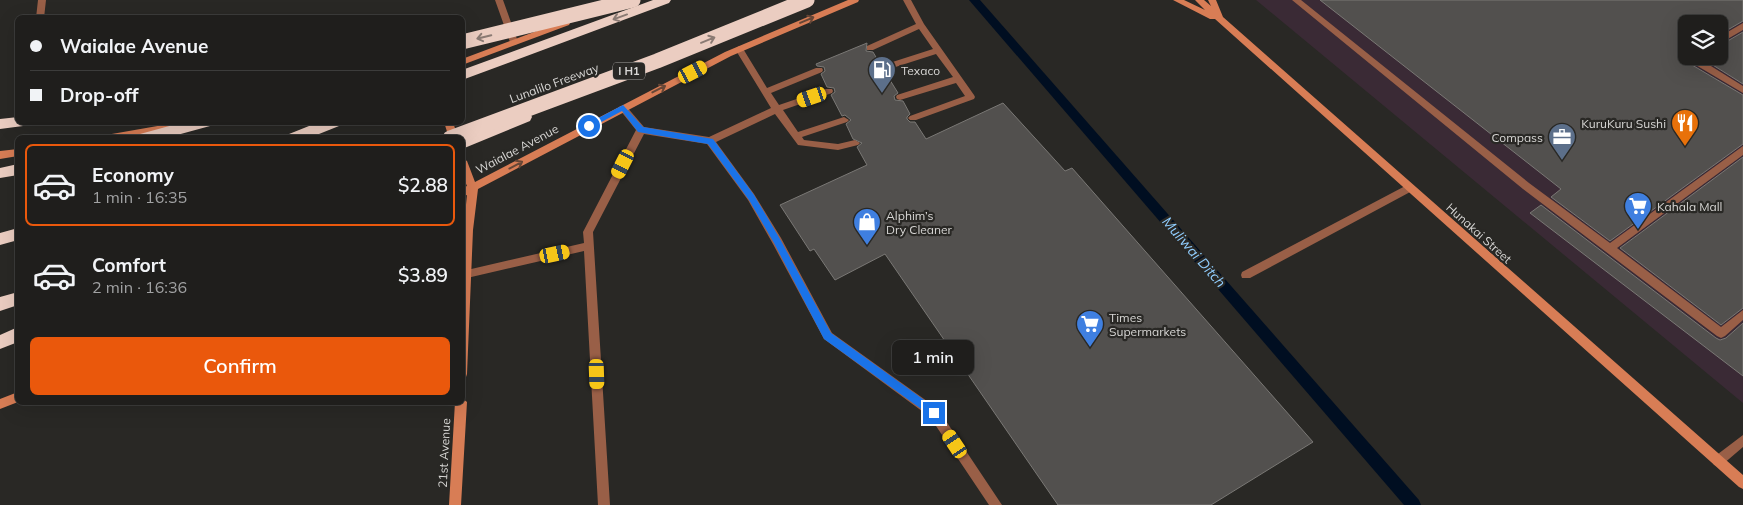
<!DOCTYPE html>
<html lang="en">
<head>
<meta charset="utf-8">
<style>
	body { margin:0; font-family:Mulish,sans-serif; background:#272725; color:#f1f3f6; height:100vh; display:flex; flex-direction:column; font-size:19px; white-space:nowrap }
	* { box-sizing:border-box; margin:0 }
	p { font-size:16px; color:#a1a2a3 }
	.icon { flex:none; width:28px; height:28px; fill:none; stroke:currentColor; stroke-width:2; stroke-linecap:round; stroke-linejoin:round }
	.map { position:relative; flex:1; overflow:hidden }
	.drawer { position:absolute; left:15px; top:135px; width:450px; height:270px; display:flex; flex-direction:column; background:#1f1e1c; border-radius:8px; box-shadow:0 5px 20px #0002,0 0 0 1px #3c3c3b }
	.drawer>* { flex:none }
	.banner { position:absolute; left:15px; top:15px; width:450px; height:110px; border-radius:8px; box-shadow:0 5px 20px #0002,0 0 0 1px #3c3c3b; display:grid; align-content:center; height:110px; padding:0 15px; background:#1f1e1c }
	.buttons { position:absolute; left:1678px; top:15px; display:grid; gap:10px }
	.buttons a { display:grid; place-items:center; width:50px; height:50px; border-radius:8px; background:#1f1e1c; box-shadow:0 5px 20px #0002,0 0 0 1px #3c3c3b; font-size:25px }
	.end { position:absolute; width:22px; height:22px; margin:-11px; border:6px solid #1a73e8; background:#fff; box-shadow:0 0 0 2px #fff }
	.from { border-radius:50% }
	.bubble { position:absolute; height:35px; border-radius:8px; background:#1f1e1c; box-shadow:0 5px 20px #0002,0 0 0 1px #3c3c3b; font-size:16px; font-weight:600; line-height:35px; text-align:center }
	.car { position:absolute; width:15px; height:30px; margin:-15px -8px; border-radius:6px; box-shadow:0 0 4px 1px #0007; background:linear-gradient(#f5c518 24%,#345 0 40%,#f5c518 0 76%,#345 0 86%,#f5c518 0) }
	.banner b { display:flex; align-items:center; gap:18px; height:48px; font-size:19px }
	.banner b+b { border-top:1px solid #3c3c3b }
	.banner i { width:12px; height:12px; background:#f1f3f6 }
	ul { padding:9px 0 0; list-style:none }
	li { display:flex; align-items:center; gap:15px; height:82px; margin:0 10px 8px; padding:0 5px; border:2px solid transparent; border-radius:8px }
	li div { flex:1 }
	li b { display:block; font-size:19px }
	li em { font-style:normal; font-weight:600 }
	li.active { border-color:#ea580c }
	li>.icon { width:45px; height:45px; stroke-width:1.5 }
	.primary-button { display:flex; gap:10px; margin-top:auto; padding:10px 15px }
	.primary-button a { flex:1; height:58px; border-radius:8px; background:#ea580c; color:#fff; font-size:20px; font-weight:600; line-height:58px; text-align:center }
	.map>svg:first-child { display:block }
	.commercial { fill:#3a2a35; fill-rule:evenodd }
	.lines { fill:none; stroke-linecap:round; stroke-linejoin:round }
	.stream { fill:#000e21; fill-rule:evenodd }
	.building { fill:#52504e; stroke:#7a7875 }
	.lane { fill:#995f47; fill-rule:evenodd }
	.secondary { fill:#d87d55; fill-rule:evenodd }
	.highway { fill:#ebcdc1; fill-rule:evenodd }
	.highway-bridge { stroke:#ebcdc1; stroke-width:15 }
	.oneway { stroke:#8a7a73 }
	.oneway2 { stroke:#664636 }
	.route { fill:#1a73e8 }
	.labels { text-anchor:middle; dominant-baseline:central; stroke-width:4.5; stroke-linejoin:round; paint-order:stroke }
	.shield { fill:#292825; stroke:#a4a2a0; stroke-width:1 }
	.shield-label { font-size:11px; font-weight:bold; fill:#d8d7d5 }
	.poi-label { font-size:12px; fill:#d8d7d5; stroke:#292825; text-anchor:start }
	.street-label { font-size:12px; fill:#d8d7d5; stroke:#292825 }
	.water-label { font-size:14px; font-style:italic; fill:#91ceff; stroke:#292825 }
</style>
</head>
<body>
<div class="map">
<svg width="1743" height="505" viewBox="0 0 1743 505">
	<rect width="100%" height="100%" fill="#292825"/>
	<path class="commercial" d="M1256,0H1743V403ZM1686,24H1719V56H1686Z"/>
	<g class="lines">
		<path class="stream" d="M969,0H980L1419,500L1421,505H1404Z"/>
	</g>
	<path class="building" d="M1320,0H1743V21L1719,35V24H1686L1687,62L1743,95V144L1610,241L1551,197L1561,189Z
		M1743,32V84L1700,57L1719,56V46Z
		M867,43L866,51L873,52L880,64L877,67L878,71L885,72L898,93L894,96L895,100L903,101L910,114L907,117V119L910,122H915L926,139L1003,103L1065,171L1072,168L1313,442L1211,505H1058L885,254L835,280L814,249L810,251L780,205L867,165L857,147L862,143L853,139L846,124L851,120L845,115L842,116L831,95L835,92L834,88L827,87L821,74L825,71L824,67L817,66L816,64Z
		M1743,157V308L1721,325L1620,248Z
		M1541,205L1716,338L1720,340L1726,338L1743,323V376L1530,213Z"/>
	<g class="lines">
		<path class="lane" d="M38,0H46L44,18H36Z
			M495,0H503L518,42L517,44L514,45L510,42Z
			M903,0H911L924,24L974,95L975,97L974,99L916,120H910L908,118L910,116L965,96L956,83L900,100L897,99L896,97L897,95L953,77L936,54L883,71L880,70L879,68L880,66L933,49L919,29L873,50H867V46L916,24Z
			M1292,0H1301L1529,183L1610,243L1743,146V155L1617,248L1721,327L1743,310V320L1725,336L1721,338L1717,336L1523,189Z
			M1743,23V30L1719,44V37Z
			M739,46L742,47L767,88L816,68H822L823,70L822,72L771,93L779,105L826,89H832L833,91L832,93L783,110L798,132L844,117L849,120L847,122L802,137L804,140L838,144L855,140L860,143L858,145L838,150L798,145L775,114L716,142L754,194L781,238L832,333L938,409L1002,505H989L930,417L824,339L773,244L748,200L707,144L644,134L593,232L610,505H598L584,251L467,278L463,277L462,273L467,270L584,243L583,232L636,130L620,110L619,108L620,106H626L644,127L709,137L771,108L735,49Z
			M1690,56H1699L1698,58L1743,86V93L1689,61L1688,59Z
			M1409,184L1414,188L1412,191L1250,278H1242L1241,275L1242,272Z
			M1743,435V447L1722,465L1718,466L1714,465L1712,461L1714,457Z"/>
		<path class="secondary" d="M848,0H859L858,2L731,56L478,189L473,230L467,374L466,377L462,379V243L467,195L462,197V188L467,186L462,174V158L467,161L475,182L725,52Z
			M1173,0H1184L1205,10L1195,0H1204L1211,6L1208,0H1216L1223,17L1743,475V489L1739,487L1215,19H1210Z
			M566,20L570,23L569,25L462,65V59Z
			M444,122H453L458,138H449Z
			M169,124L174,127L169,130L128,138H102L106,135Z
			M18,149V156L0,159V151Z
			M18,392V402L0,409V399Z
			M462,398L467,402L461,505H449L455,402H462Z"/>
		<path class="highway" d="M653,0H671L669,3L462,80V70Z
			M525,112L530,113L532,117L530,121L462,149V138Z
			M18,117V122H25L23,126L0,129V119Z
			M184,122H212L210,126L166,138H138L140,134Z
			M319,122H341L339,126L309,138H287L289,134Z
			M18,164V175L0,178V168Z
			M18,228V240L0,245V233Z
			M18,292V305L0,311V297Z
			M18,327V342L0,349V335Z"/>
		<path class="highway-bridge" d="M462,42L633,0
			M450,138L657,61L807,0"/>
	</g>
	<defs><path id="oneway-shaft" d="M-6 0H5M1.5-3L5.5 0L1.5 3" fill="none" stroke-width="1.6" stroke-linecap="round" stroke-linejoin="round" transform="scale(1.25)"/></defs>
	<g class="oneway">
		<use href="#oneway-shaft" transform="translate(620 17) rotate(160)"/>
		<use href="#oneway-shaft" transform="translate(484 37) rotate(166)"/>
		<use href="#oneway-shaft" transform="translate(708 40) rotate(-22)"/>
	</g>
	<g class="oneway2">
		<use href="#oneway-shaft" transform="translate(807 20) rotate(-23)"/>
		<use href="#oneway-shaft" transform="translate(659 89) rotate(-27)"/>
		<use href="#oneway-shaft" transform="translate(516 165) rotate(-28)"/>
	</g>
	<path class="route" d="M623,105L643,127L713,139L754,195L780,239L831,333L938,410V416H931L824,339L774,243L749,200L708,144L638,132L622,111L592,127H587V124Z"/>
	<defs>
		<symbol id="fuel-pin" viewBox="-11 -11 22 30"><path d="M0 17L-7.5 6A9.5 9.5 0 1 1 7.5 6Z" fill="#5c6f8a" stroke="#292825"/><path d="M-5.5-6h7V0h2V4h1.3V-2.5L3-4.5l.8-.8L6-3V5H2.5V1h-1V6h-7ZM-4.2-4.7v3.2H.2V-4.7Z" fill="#fff"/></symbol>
		<symbol id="restaurant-pin" viewBox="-11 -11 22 30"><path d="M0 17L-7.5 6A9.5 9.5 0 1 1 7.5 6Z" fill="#e8710a" stroke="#292825"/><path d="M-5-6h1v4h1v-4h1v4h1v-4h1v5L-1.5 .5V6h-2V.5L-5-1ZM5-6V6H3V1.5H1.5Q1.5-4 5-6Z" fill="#fff"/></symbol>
		<symbol id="office-pin" viewBox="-11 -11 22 30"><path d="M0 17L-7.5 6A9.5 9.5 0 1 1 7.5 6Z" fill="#5c6f8a" stroke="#292825"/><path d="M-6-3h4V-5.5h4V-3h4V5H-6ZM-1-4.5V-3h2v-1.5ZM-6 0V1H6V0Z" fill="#fff"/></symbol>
		<symbol id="supermarket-pin" viewBox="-11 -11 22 30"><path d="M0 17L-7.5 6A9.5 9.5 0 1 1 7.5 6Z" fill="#3f7fe0" stroke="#292825"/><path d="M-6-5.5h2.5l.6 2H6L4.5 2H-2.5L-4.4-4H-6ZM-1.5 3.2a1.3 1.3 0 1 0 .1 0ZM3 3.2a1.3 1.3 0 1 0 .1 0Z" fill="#fff"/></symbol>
		<symbol id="shop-pin" viewBox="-11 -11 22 30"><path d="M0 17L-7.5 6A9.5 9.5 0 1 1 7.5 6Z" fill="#3f7fe0" stroke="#292825"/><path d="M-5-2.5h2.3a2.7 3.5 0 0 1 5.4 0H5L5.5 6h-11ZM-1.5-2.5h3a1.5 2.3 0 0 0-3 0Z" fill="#fff"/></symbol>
	</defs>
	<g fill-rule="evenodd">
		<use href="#fuel-pin" x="866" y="54" width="32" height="43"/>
		<use href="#restaurant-pin" x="1669" y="107" width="32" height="43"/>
		<use href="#office-pin" x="1546" y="121" width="32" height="43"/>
		<use href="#supermarket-pin" x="1622" y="190" width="32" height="43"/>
		<use href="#shop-pin" x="851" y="206" width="32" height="43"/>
		<use href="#supermarket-pin" x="1074" y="308" width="32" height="43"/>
	</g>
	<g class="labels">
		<rect class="shield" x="613" y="62.5" width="32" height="17" rx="4"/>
		<g class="shield-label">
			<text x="629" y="71">I H1</text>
		</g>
		<g class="poi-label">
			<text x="901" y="70">Texaco</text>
			<text x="1666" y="123" text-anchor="end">KuruKuru Sushi</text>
			<text x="1543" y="137" text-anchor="end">Compass</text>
			<text x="1657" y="206">Kahala Mall</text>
			<text x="886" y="215">Alphim’s<tspan x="886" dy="14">Dry Cleaner</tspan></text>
			<text x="1109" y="317">Times<tspan x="1109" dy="14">Supermarkets</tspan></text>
		</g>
		<g class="street-label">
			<text transform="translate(554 83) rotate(-20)">Lunalilo Freeway</text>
			<text transform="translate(517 149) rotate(-28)">Waialae Avenue</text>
			<text transform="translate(1479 233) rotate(42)">Hunakai Street</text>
			<text transform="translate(444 453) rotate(-87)">21st Avenue</text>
		</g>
		<g class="water-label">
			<text transform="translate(1194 252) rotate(49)">Muliwai Ditch</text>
		</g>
	</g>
</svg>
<div class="buttons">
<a><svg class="icon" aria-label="layers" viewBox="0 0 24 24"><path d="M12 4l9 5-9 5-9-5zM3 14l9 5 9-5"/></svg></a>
</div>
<i class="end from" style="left:589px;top:126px"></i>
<i class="end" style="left:934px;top:413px"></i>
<div class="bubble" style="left:892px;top:340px;width:82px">1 min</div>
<i class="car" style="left:693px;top:72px;rotate:63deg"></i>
<i class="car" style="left:812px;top:97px;rotate:251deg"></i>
<i class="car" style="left:623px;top:164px;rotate:207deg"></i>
<i class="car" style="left:555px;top:254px;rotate:78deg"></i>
<i class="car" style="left:597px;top:374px;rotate:178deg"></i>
<i class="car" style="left:955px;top:444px;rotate:326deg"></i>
<div class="banner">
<b><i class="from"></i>Waialae Avenue</b>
<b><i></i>Drop-off</b>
</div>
<section class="drawer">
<ul>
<li class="active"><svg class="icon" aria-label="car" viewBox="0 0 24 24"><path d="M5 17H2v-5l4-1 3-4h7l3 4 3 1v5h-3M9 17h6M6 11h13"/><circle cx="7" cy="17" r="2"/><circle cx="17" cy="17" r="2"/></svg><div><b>Economy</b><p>1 min · 16:35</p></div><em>$2.88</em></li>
<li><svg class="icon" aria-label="car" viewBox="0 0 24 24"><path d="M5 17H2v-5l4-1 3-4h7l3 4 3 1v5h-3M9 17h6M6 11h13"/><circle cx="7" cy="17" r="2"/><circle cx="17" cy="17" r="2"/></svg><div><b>Comfort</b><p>2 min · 16:36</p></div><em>$3.89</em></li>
</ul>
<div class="primary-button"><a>Confirm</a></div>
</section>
</div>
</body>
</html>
